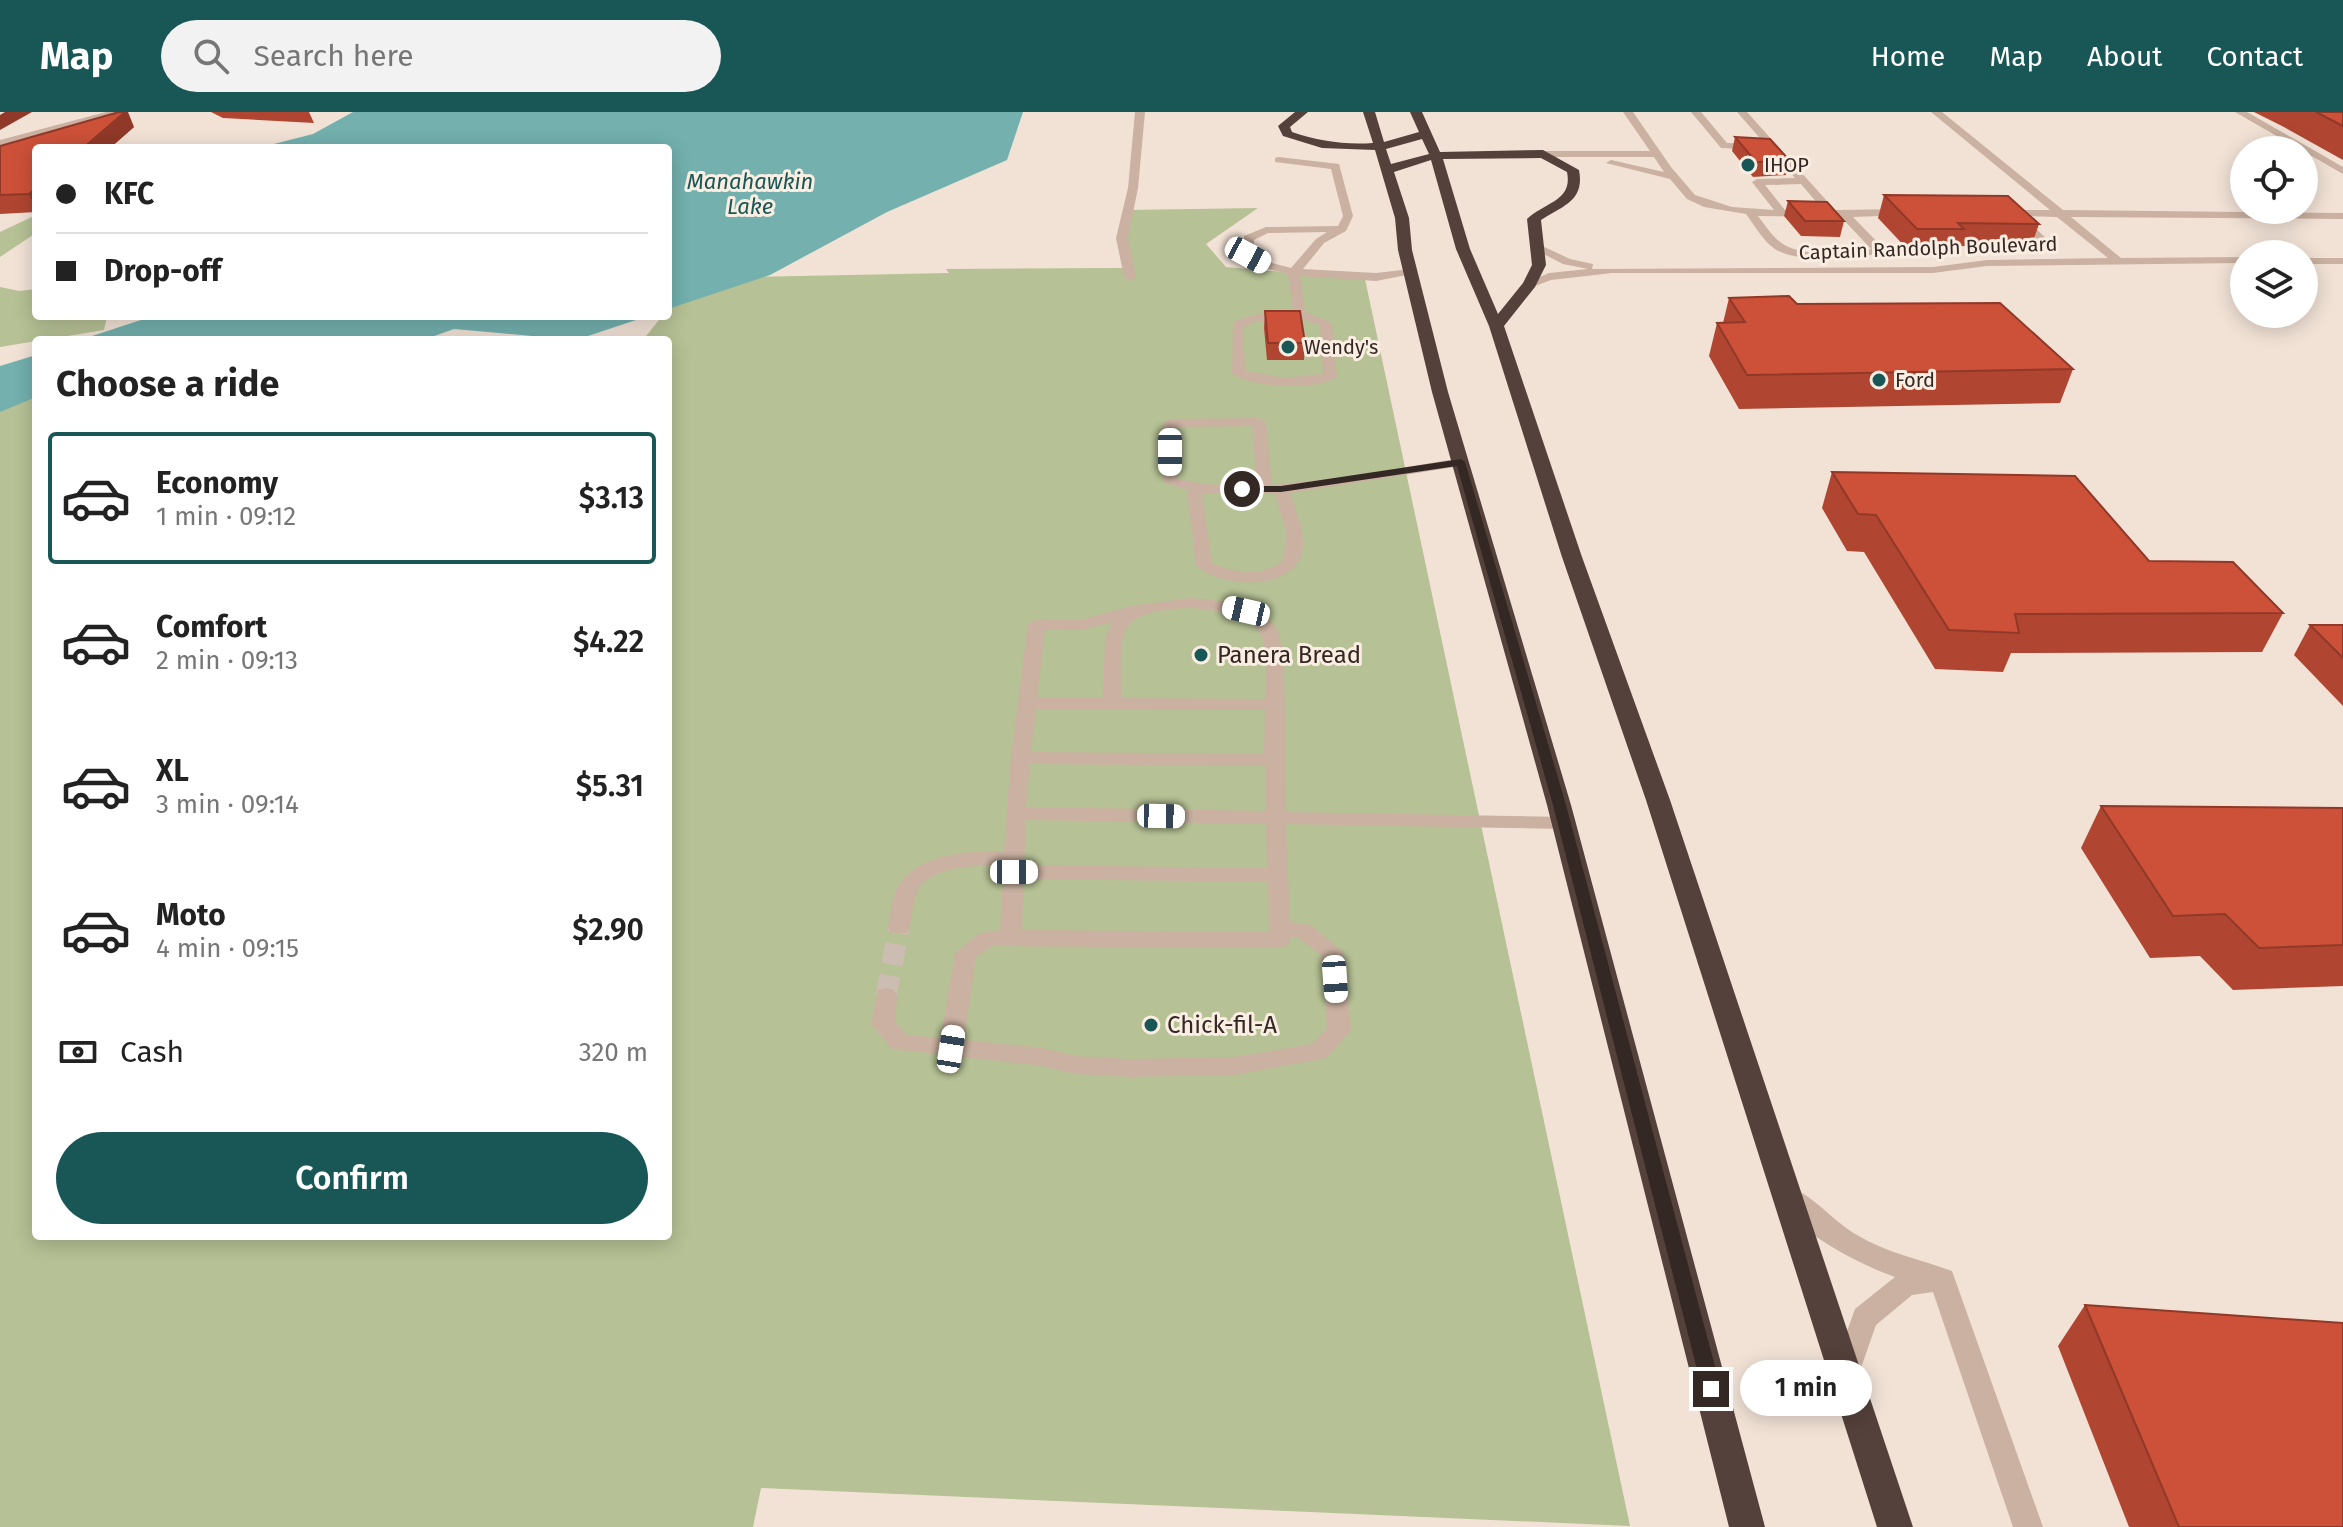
<!DOCTYPE html>
<html lang="en">
<head>
<meta charset="utf-8">
<style>
	body { margin:0; font-family:"Fira Sans",sans-serif; background:#f2f2f2; color:#222; height:100vh; display:flex; flex-direction:column; font-size:30px; white-space:nowrap }
	* { box-sizing:border-box; margin:0 }
	p { font-size:26px; color:#767676 }
	.icon { flex:none; width:44px; height:44px; fill:none; stroke:currentColor; stroke-width:2; stroke-linecap:round; stroke-linejoin:round }
	.map { position:relative; flex:1; overflow:hidden }
	.panel { position:absolute; left:32px; top:224px; width:640px; height:904px; display:flex; flex-direction:column; background:#fff; border-radius:8px; box-shadow:0 4px 20px #0003 }
	.panel>* { flex:none }
	.hud { position:absolute; left:32px; top:32px; width:640px; height:176px; border-radius:8px; box-shadow:0 4px 20px #0003; display:grid; align-content:center; height:176px; padding:0 24px; background:#fff }
	.fabs { position:absolute; left:2230px; top:24px; display:grid; gap:16px }
	.fabs a { display:grid; place-items:center; width:88px; height:88px; border-radius:50%; background:#fff; box-shadow:0 4px 20px #0003; font-size:40px }
	.end { position:absolute; width:36px; height:36px; margin:-18px; border:10px solid #342824; background:#fff; box-shadow:0 0 0 4px #fff }
	.from { border-radius:50% }
	.bubble { position:absolute; height:56px; border-radius:28px; background:#fff; box-shadow:0 4px 20px #0003; font-size:26px; font-weight:600; line-height:56px; text-align:center }
	.car { position:absolute; width:24px; height:48px; margin:-24px -12px; border-radius:10px; box-shadow:0 0 6px 2px #0007; background:linear-gradient(#fff 24%,#345 0 40%,#fff 0 76%,#345 0 86%,#fff 0) }
	.hud b { display:flex; align-items:center; gap:28px; height:76px; font-size:30px }
	.hud b+b { border-top:2px solid #e0e0e0 }
	.hud i { width:20px; height:20px; background:#222 }
	ul { padding:0; list-style:none }
	li { display:flex; align-items:center; gap:24px; height:132px; margin:0 16px 12px; padding:0 8px; border:4px solid transparent; border-radius:8px }
	li div { flex:1 }
	li b { display:block; font-size:30px }
	li em { font-style:normal; font-weight:600 }
	li.current { border-color:#185756 }
	li>.icon { width:72px; height:72px; stroke-width:1.5 }
	h2 { padding:0 24px; font-size:36px; line-height:96px }
	.pay { display:flex; align-items:center; gap:20px; height:88px; padding:0 24px; font-size:30px }
	.pay p { margin-inline-start:auto }
	.cta { display:flex; gap:16px; margin-top:auto; padding:16px 24px }
	.cta a { flex:1; height:92px; border-radius:48px; background:#185756; color:#fff; font-size:32px; font-weight:600; line-height:92px; text-align:center }
	header { display:flex; align-items:center; gap:48px; box-sizing:border-box; height:112px; padding:0 40px; background:#185756; color:#fff }
	header strong { font-size:38px }
	nav { display:flex; gap:44px; margin-inline-start:auto; font-size:28px }
	.search { width:560px; height:72px; background:#f2f2f2; display:flex; align-items:center; gap:20px; box-sizing:border-box; padding:0 28px; border-radius:44px; color:#767676; font-size:30px }
	.map>svg:first-child { display:block }
	.green { fill:#b6c195 }
	.water { fill:#73b0ae }
	.lines { fill:none; stroke-linecap:round; stroke-linejoin:round }
	.minor-tunnel { stroke:#ccbdb2; stroke-width:21; stroke-dasharray:21 11; stroke-linecap:butt }
	.minor { fill:#cab1a1; fill-rule:evenodd }
	.highway { fill:#55413b; fill-rule:evenodd }
	.wall { fill:#b04631 }
	.shaded-wall { fill:#903928 }
	.building { fill:#cd5139; stroke:#903928; stroke-width:2 }
	.route { fill:#342824 }
	.poi-dot { fill:#185756; stroke:#faede2; stroke-width:3 }
	.labels { text-anchor:middle; dominant-baseline:central; stroke-width:6; stroke-linejoin:round; paint-order:stroke }
	.far-poi-label { font-size:20px; fill:#342824; stroke:#faede2; text-anchor:start }
	.far-street-label { font-size:20px; fill:#342824; stroke:#faede2 }
	.far-water-label { font-size:22px; font-style:italic; fill:#185756; stroke:#faede2 }
	.poi-label { font-size:24px; fill:#342824; stroke:#faede2; text-anchor:start }
</style>
</head>
<body>
<header>
<strong>Map</strong>
<div class="search"><svg class="icon" aria-label="search" viewBox="0 0 24 24"><circle cx="10" cy="10" r="6"/><path d="M15 15l6 6"/></svg>Search here</div>
<nav><a>Home</a><a>Map</a><a>About</a><a>Contact</a></nav>
</header>
<div class="map">
<svg width="2343" height="1415" viewBox="0 0 2343 1415">
	<rect width="100%" height="100%" fill="#f2e2d6"/>
	<path class="green" d="M1258,96L1206,132L1226,155L1365,167L1630,1414L761,1376L753,1415H0V286L36,269V1124H668V228H643L662,204H668V195L745,165L949,161L946,157L1124,156L1129,98Z
		M36,103V121L0,145V120Z
		M0,175L19,179L36,177V204H107L104,218L0,235Z"/>
	<path class="water" d="M353,0H1023L1007,48L887,100L770,163L668,197V36H258L313,22Z
		M153,204H648L576,228L454,217L423,228H80Z
		M36,243V285L0,300V254Z"/>
	<g class="lines">
		<path class="minor-tunnel" d="M886,884L899,816"/>
		<path class="minor" d="M106,0H122L0,34V28Z
			M1135,0H1145L1138,76L1128,126L1136,165L1130,169L1124,165L1116,126L1128,76Z
			M1623,0H1633L1671,55L1695,83L1732,95L1774,98L1752,70L1757,67L1795,66L1737,0H1747L1835,98L1907,97L1912,100L1907,103L1853,105L1883,136V140C1857,148 1799,152 1775,137C1763,129 1755,114 1746,102L1704,95L1687,87L1670,67L1606,51L1611,48L1664,60L1654,45H1543L1538,42L1543,39H1650ZM1801,72L1824,99L1785,98L1765,73ZM1758,104L1841,105L1871,137C1848,141 1805,146 1783,132C1773,126 1765,113 1758,104Z
			M1691,0H1701L1727,31L1761,32L1766,35L1761,38L1721,36Z
			M1931,0H1942L2063,98L2343,101V107L2071,105L2121,146L2244,145V151L1987,154L1933,161H1612L1551,168L1530,176L1524,172L1549,161L1588,157L1563,152L1532,136V132L1536,131L1570,147L1593,152L1592,157L1933,155L1987,148L2108,146L2057,105L2023,104L2051,131V135L2047,136L2014,108V104L1995,103L1994,101L1999,98H2050Z
			M2235,0H2247L2343,55V62Z
			M1279,45L1339,52L1353,104L1346,119L1324,131L1303,157L1376,161L1411,157L1417,161L1376,169L1300,164L1305,200L1332,211L1337,265C1317,279 1252,276 1232,261L1233,210L1253,203L1293,199L1288,162L1264,156L1244,145V124L1266,115L1338,114L1343,104L1331,57L1275,50V46ZM1327,120L1316,127L1291,156L1272,151L1254,141V128L1268,121ZM1298,206L1320,213L1323,262L1284,266L1245,259L1243,215L1255,210Z
			M2304,146H2343V152H2304Z
			M1259,306L1266,310L1272,373L1353,364L1461,346L1468,350L1461,354L1290,381C1295,398 1305,418 1303,436C1298,480 1220,477 1196,453L1187,378L1163,370V311L1170,307ZM1252,314L1257,374L1203,372L1177,367V315ZM1202,381L1275,382L1287,423L1283,448C1264,466 1234,461 1212,451Z
			M1191,486C1220,489 1257,491 1276,516C1289,533 1284,668 1286,700L1564,705L1574,711L1564,717L1286,712L1290,810L1311,813L1344,841L1351,918L1327,946L1234,963L1130,965L1076,962L1042,954L892,937L871,912L878,878L886,876L894,878L897,884L895,910L907,923L941,926L955,841L980,821L1000,818L1004,753C976,754 927,752 916,783C911,796 913,810 907,821H891L888,816C890,804 891,790 896,779C914,740 968,740 1004,739L1011,646L1028,512L1037,507L1081,508L1131,494ZM1191,496C1265,503 1270,516 1265,587L1121,586C1121,518 1113,499 1191,496ZM1113,510L1105,526L1103,586H1037L1045,517L1082,518ZM1036,597L1265,598L1264,642L1031,640ZM1030,652L1265,654L1266,699L1026,695ZM1026,708L1266,712L1267,756L1024,753ZM1024,767L1268,770L1269,820L1022,818ZM1291,825H1298L1322,844L1327,916L1312,932L1234,945L1130,947L1076,944L1042,936L964,928L976,845L992,834L1280,836L1288,833Z
			M1790,1075C1814,1084 1834,1110 1857,1123C1887,1141 1919,1147 1952,1159L2043,1415H2013L1933,1180L1912,1183L1876,1213L1856,1270L1846,1274L1836,1270L1832,1261L1855,1197L1895,1165C1860,1153 1794,1119 1777,1086L1781,1078Z"/>
		<path class="highway" d="M1295,0H1308L1290,15L1292,20C1319,29 1344,33 1373,31L1363,0H1375L1384,30L1419,20L1410,0H1422L1440,40L1543,38L1579,58C1585,89 1563,94 1541,108L1546,153L1535,175L1504,214L1582,445L1670,688L1913,1415H1877L1646,688L1562,445L1489,214L1456,137L1431,48L1394,60L1409,106L1412,138L1448,280L1571,693L1765,1415H1729L1547,693L1432,280L1398,138L1395,106L1375,38L1322,36L1283,24L1278,14ZM1422,27L1429,42L1391,52L1386,37ZM1541,46L1567,60C1573,89 1545,90 1527,107L1532,153L1523,171L1498,202L1470,137L1443,47Z"/>
	</g>
	<path class="wall" d="M211,0H309L314,11L223,6Z
		M2254,0H2343V48L2282,14Z
		M134,15L110,36H36V100L0,102V34Z
		M1735,25L1790,49L1786,63L1753,65L1732,39Z
		M1884,83L2039,112L2031,135L1959,134L1957,141L1910,140L1878,106Z
		M1788,89L1844,109L1840,125L1801,124L1784,104Z
		M1729,186L1797,192L2073,257L2060,291L1739,297L1709,244L1717,211H1723Z
		M1265,199L1305,231L1304,248H1267L1264,216Z
		M1832,360L2149,449L2283,501L2262,540L2011,541L2003,560L1935,557L1864,440L1847,439L1822,396Z
		M2310,513H2343V594L2294,543Z
		M2101,694L2343,696V874L2233,878L2200,844L2150,846L2081,736Z
		M2085,1193L2343,1415H2129L2058,1234Z"/>
	<path class="shaded-wall" d="M5,0H32L0,18V3Z
		M125,0H128L134,15L110,36H83Z
		M36,76V97L29,82Z"/>
	<path class="building" d="M119,0H125L83,36H36V76L29,82L0,83V34Z
		M2316,0H2343V14Z
		M1735,25L1770,27L1790,49L1756,50Z
		M1884,83L2008,84L2039,112L1958,111L1964,117H1917Z
		M1788,89L1827,90L1844,109H1805Z
		M1789,184L1797,192L2000,191L2073,257L1747,263L1717,211L1745,210L1729,186Z
		M1265,199H1300L1305,231H1268Z
		M1832,360L2075,364L2149,449L2233,450L2283,501L2015,502L2019,521L1949,518L1876,403L1858,402Z
		M2310,513H2343V546Z
		M2101,694L2343,696V833L2259,836L2225,802L2173,804Z
		M2085,1193L2343,1211V1415H2179Z"/>
	<path class="route" d="M1461,347L1465,350L1566,693L1721,1277L1718,1283L1711,1286L1705,1283L1702,1277L1553,693L1457,354L1281,380H1242L1237,377L1242,374H1281Z"/>
	<g class="poi-dot">
		<circle cx="1748" cy="53" r="8"/>
		<circle cx="1288" cy="235" r="8"/>
		<circle cx="1879" cy="268" r="8"/>
		<circle cx="1201" cy="543" r="8"/>
		<circle cx="1151" cy="913" r="8"/>
	</g>
	<g class="labels">
		<g class="far-poi-label">
			<text x="1764" y="53">IHOP</text>
			<text x="1304" y="235">Wendy's</text>
			<text x="1895" y="268">Ford</text>
		</g>
		<g class="far-street-label">
			<text transform="translate(1928 136) rotate(-2)">Captain Randolph Boulevard</text>
		</g>
		<g class="far-water-label">
			<text x="750" y="69">Manahawkin<tspan x="750" dy="25">Lake</tspan></text>
		</g>
		<g class="poi-label">
			<text x="1217" y="543">Panera Bread</text>
			<text x="1167" y="913">Chick-fil-A</text>
		</g>
	</g>
</svg>
<div class="fabs">
<a><svg class="icon" aria-label="locate" viewBox="0 0 24 24"><circle cx="12" cy="12" r="6"/><path d="M12 2v4M12 18v4M2 12h4M18 12h4"/></svg></a>
<a><svg class="icon" aria-label="layers" viewBox="0 0 24 24"><path d="M12 4l9 5-9 5-9-5zM3 14l9 5 9-5"/></svg></a>
</div>
<i class="end from" style="left:1242px;top:377px"></i>
<i class="end" style="left:1711px;top:1277px"></i>
<div class="bubble" style="left:1740px;top:1248px;width:132px">1 min</div>
<i class="car" style="left:1248px;top:143px;rotate:118deg"></i>
<i class="car" style="left:1170px;top:340px;rotate:180deg"></i>
<i class="car" style="left:1246px;top:499px;rotate:283deg"></i>
<i class="car" style="left:1161px;top:704px;rotate:91deg"></i>
<i class="car" style="left:1014px;top:760px;rotate:90deg"></i>
<i class="car" style="left:1335px;top:867px;rotate:176deg"></i>
<i class="car" style="left:951px;top:937px;rotate:9deg"></i>
<div class="hud">
<b><i class="from"></i>KFC</b>
<b><i></i>Drop-off</b>
</div>
<section class="panel">
<h2>Choose a ride</h2>
<ul>
<li class="current"><svg class="icon" aria-label="car" viewBox="0 0 24 24"><path d="M5 17H2v-5l4-1 3-4h7l3 4 3 1v5h-3M9 17h6M6 11h13"/><circle cx="7" cy="17" r="2"/><circle cx="17" cy="17" r="2"/></svg><div><b>Economy</b><p>1 min · 09:12</p></div><em>$3.13</em></li>
<li><svg class="icon" aria-label="car" viewBox="0 0 24 24"><path d="M5 17H2v-5l4-1 3-4h7l3 4 3 1v5h-3M9 17h6M6 11h13"/><circle cx="7" cy="17" r="2"/><circle cx="17" cy="17" r="2"/></svg><div><b>Comfort</b><p>2 min · 09:13</p></div><em>$4.22</em></li>
<li><svg class="icon" aria-label="car" viewBox="0 0 24 24"><path d="M5 17H2v-5l4-1 3-4h7l3 4 3 1v5h-3M9 17h6M6 11h13"/><circle cx="7" cy="17" r="2"/><circle cx="17" cy="17" r="2"/></svg><div><b>XL</b><p>3 min · 09:14</p></div><em>$5.31</em></li>
<li><svg class="icon" aria-label="car" viewBox="0 0 24 24"><path d="M5 17H2v-5l4-1 3-4h7l3 4 3 1v5h-3M9 17h6M6 11h13"/><circle cx="7" cy="17" r="2"/><circle cx="17" cy="17" r="2"/></svg><div><b>Moto</b><p>4 min · 09:15</p></div><em>$2.90</em></li>
</ul>
<div class="pay"><svg class="icon" aria-label="cash" viewBox="0 0 24 24"><path d="M3 7h18v10H3z"/><circle cx="12" cy="12" r="2"/></svg>Cash<p>320 m</p></div>
<div class="cta"><a>Confirm</a></div>
</section>
</div>
</body>
</html>
